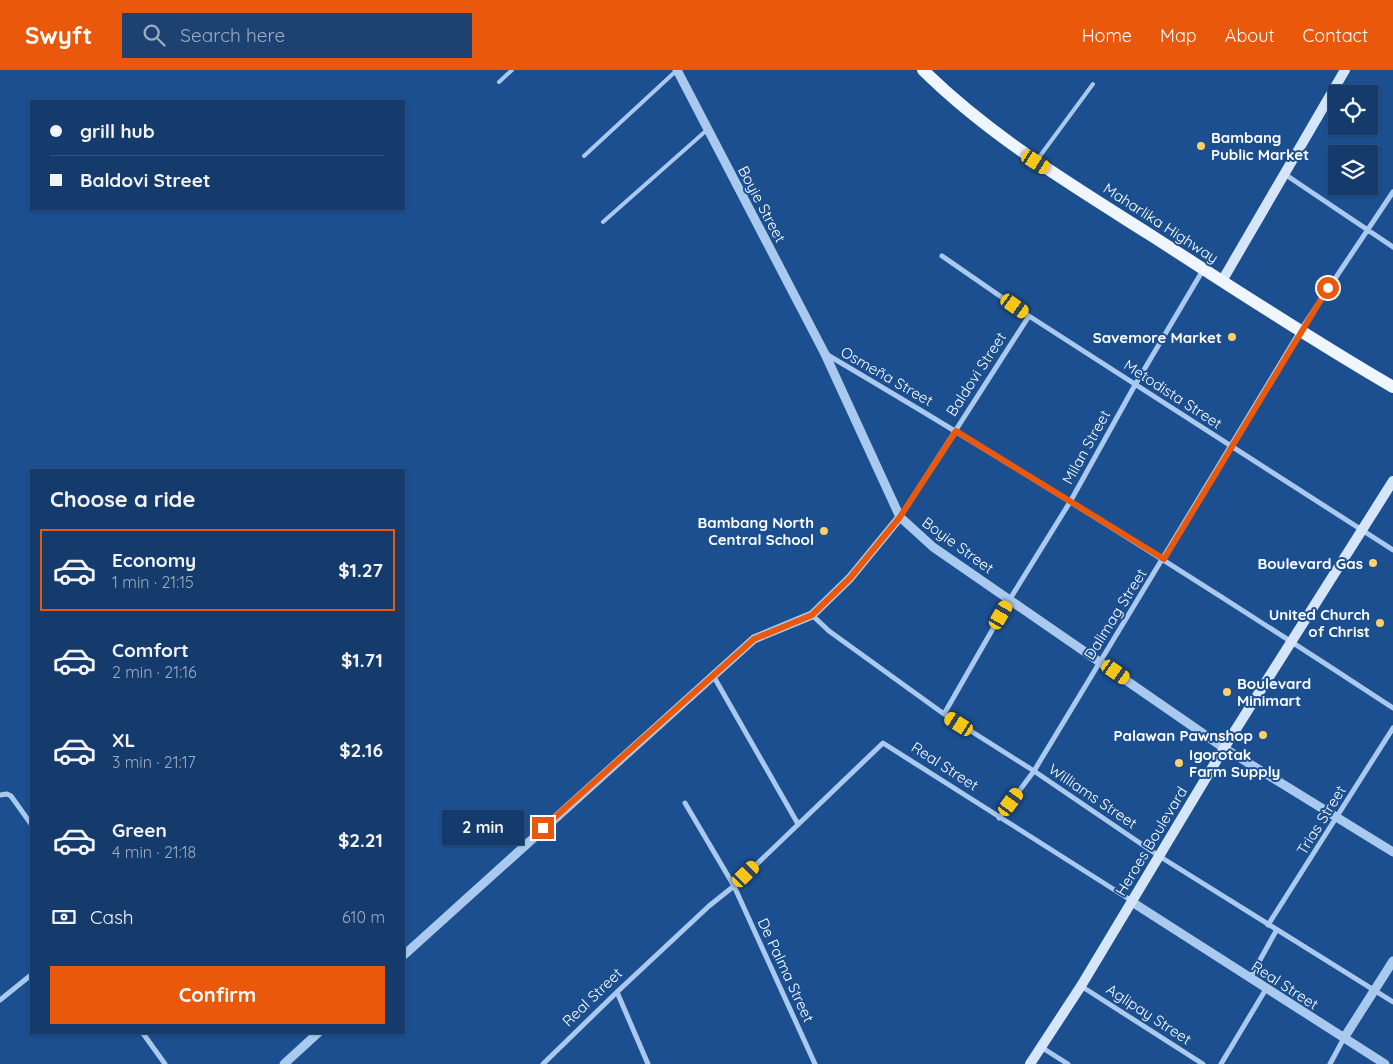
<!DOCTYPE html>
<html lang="en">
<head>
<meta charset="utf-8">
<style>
	body { margin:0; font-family:Quicksand,sans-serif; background:#1d4271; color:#f1f3f6; height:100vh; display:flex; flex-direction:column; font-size:19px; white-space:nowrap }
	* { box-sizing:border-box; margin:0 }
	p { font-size:16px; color:#9dadc1 }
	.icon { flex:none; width:28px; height:28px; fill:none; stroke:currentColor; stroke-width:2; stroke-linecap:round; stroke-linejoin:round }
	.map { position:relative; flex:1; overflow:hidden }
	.side { position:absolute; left:30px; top:399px; width:375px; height:565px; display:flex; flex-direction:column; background:#143b6b; border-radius:0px; box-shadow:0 1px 4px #0004,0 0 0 1px #33557e }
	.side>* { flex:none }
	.hud { position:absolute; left:30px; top:30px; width:375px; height:110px; border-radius:0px; box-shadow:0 1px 4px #0004,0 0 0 1px #33557e; display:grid; align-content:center; height:110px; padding:0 20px; background:#143b6b }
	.buttons { position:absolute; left:1328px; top:15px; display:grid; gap:10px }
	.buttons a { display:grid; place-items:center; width:50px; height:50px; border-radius:0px; background:#143b6b; box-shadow:0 1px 4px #0004,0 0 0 1px #33557e; font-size:25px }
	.end { position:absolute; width:22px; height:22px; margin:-11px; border:6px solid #ea580c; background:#fff; box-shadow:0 0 0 2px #fff }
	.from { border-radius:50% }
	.bubble { position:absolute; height:35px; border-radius:0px; background:#143b6b; box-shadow:0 1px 4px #0004,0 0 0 1px #33557e; font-size:16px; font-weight:700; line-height:35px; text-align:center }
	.car { position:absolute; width:15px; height:30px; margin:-15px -8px; border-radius:6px; box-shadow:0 0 4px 1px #0007; background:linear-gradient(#f5c518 24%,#345 0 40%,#f5c518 0 76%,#345 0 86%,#f5c518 0) }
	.hud b { display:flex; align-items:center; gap:18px; height:48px; font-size:19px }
	.hud b+b { border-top:1px solid #33557e }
	.hud i { width:12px; height:12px; background:#f1f3f6 }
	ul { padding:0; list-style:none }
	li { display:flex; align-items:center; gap:15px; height:82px; margin:0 10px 8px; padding:0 10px; border:2px solid transparent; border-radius:0px }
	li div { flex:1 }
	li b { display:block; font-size:19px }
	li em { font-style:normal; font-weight:700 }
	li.on { border-color:#ea580c }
	li>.icon { width:45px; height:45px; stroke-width:1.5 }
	h2 { padding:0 20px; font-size:22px; line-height:60px }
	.pay { display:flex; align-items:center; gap:12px; height:55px; padding:0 20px; font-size:19px }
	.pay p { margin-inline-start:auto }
	.primary-button { display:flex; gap:10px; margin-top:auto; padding:10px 20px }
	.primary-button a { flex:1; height:58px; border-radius:0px; background:#ea580c; color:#fff; font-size:20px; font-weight:700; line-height:58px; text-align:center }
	header { display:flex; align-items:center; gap:30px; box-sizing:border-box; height:70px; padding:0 25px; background:#ea580c; color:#fff }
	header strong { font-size:24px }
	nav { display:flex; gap:28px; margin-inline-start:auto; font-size:18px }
	.search { width:350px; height:45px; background:#1d4271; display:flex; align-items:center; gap:12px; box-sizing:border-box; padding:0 18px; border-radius:0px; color:#9dadc1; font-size:19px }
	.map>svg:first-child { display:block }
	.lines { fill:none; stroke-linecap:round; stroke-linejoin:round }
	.service { stroke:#a9c9ee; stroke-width:4 }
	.minor { stroke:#a9c9ee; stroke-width:5 }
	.tertiary { stroke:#a9c9ee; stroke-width:9 }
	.secondary { stroke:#d6e6fa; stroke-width:10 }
	.primary { stroke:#f0f6ff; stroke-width:12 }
	.route { stroke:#ea580c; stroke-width:6 }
	.poi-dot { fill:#ffd166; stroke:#1b4f8f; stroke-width:2 }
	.labels { text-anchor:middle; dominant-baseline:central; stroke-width:4; stroke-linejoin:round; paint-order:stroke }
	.poi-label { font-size:15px; font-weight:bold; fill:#fff; stroke:#1b4f8f; text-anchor:end }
	.street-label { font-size:15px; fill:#fff; stroke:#1b4f8f }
</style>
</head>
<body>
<header>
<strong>Swyft</strong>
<div class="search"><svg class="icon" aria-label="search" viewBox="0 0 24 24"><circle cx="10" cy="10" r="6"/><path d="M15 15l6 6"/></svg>Search here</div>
<nav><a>Home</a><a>Map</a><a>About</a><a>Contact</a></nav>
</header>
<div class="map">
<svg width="1393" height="994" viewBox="0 0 1393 994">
	<rect width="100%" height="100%" fill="#1b4f8f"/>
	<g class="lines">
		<path class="service" d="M499,12L512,0
			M584,86L676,1
			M1037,90L1093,14
			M603,152L708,59"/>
		<path class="minor" d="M1286,105L1393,177
			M942,186L1029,246L1393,480
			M826,284C1018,397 1207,516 1393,638
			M900,447L1029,246
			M812,545L829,561L944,644L1034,701L1159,786L1393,932
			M714,607L798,754
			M944,644L1010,529L1070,432L1135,315L1203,200
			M0,725L7,724L11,726L31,754
			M685,733L734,816L815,994
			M999,748L1034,701L1300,261L1393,122
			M1268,855L1393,658
			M1250,908L1276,861
			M1081,916L1203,994
			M617,922L648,994
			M0,930L31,905
			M142,962L165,994
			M1041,977L1068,994
			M543,994L617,922L709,836L734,816L883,673L1132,831
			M1221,994L1266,919
			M1330,994L1344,968"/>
		<path class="tertiary" d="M677,0L825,284L900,447L933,477L1224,678L1393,782
			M1132,832L1385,994
			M404,885L754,569L812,545L850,508L900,447
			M1344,968L1393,891
			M284,994L319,962"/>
		<path class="secondary" d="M1222,211L1345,0
			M1030,994L1081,916L1224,678L1393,411"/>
		<path class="primary" d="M923,0C990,66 1070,114 1149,164C1230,216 1310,269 1393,317"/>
	</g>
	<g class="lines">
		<path class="route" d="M543,758L754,569L812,545L850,508L900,447L956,361L1164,489L1328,218"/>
	</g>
	<g class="poi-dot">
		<circle cx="1201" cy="76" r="5"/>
		<circle cx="1232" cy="267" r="5"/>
		<circle cx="824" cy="461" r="5"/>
		<circle cx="1373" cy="493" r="5"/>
		<circle cx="1380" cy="553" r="5"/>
		<circle cx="1227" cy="622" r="5"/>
		<circle cx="1263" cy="665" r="5"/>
		<circle cx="1179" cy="693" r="5"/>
	</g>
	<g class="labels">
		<g class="poi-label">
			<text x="1211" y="67" text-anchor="start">Bambang<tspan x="1211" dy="17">Public Market</tspan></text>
			<text x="1222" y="267">Savemore Market</text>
			<text x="814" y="452">Bambang North<tspan x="814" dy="17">Central School</tspan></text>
			<text x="1363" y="493">Boulevard Gas</text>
			<text x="1370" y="544">United Church<tspan x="1370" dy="17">of Christ</tspan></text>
			<text x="1237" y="613" text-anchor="start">Boulevard<tspan x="1237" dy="17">Minimart</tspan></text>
			<text x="1253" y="665">Palawan Pawnshop</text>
			<text x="1189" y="684" text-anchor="start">Igorotak<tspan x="1189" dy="17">Farm Supply</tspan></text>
		</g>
		<g class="street-label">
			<text transform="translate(762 134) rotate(62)">Boyie Street</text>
			<text transform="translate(1161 153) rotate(33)">Maharlika Highway</text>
			<text transform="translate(976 304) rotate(-57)">Baldovi Street</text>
			<text transform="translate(887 306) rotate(30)">Osmeña Street</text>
			<text transform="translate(1173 324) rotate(33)">Metodista Street</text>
			<text transform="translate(1086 377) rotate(-61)">Milan Street</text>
			<text transform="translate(958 475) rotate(36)">Boyie Street</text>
			<text transform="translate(1115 544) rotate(-58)">Dalimag Street</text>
			<text transform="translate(945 696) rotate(33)">Real Street</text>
			<text transform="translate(1093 726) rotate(34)">Williams Street</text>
			<text transform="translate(1321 750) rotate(-58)">Trias Street</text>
			<text transform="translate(1151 771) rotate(-59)">Heroes Boulevard</text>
			<text transform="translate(786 900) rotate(65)">De Palma Street</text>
			<text transform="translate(1285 915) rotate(33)">Real Street</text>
			<text transform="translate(592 927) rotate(-44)">Real Street</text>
			<text transform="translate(1149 944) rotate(33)">Aglipay Street</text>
		</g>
	</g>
</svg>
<div class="buttons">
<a><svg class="icon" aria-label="locate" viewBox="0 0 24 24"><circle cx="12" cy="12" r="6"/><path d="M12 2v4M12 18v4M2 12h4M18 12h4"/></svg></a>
<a><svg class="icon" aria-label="layers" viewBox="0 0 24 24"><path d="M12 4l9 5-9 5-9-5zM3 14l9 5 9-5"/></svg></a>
</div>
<i class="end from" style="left:1328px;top:218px"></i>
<i class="end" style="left:543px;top:758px"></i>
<div class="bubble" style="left:442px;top:740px;width:82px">2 min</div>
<i class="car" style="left:1036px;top:92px;rotate:122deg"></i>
<i class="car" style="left:1015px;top:236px;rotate:125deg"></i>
<i class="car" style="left:1001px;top:545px;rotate:30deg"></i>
<i class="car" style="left:1116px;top:602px;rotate:125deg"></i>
<i class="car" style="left:959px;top:654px;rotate:302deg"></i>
<i class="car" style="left:1011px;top:732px;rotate:36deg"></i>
<i class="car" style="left:746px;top:804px;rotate:46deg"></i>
<div class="hud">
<b><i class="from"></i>grill hub</b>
<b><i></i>Baldovi Street</b>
</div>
<section class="side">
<h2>Choose a ride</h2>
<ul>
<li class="on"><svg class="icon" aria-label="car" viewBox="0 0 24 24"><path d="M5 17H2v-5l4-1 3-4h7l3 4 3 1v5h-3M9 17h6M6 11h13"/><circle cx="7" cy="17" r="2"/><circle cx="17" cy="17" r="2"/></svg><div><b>Economy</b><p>1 min · 21:15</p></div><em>$1.27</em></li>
<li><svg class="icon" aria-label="car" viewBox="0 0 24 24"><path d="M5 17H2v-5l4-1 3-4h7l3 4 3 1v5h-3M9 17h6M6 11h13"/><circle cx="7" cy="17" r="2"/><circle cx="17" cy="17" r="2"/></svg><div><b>Comfort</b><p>2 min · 21:16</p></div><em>$1.71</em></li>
<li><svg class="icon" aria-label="car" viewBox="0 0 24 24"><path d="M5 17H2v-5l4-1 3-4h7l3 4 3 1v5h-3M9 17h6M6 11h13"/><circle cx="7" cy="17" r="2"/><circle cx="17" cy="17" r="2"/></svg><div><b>XL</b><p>3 min · 21:17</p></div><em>$2.16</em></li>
<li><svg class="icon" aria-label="car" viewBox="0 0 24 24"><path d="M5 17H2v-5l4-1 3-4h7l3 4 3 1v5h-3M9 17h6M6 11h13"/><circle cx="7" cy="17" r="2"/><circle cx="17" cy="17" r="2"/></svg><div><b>Green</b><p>4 min · 21:18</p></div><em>$2.21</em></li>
</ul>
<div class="pay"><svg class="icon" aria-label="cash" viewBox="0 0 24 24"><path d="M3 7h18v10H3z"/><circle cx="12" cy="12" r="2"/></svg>Cash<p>610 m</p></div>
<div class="primary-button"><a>Confirm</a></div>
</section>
</div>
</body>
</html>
